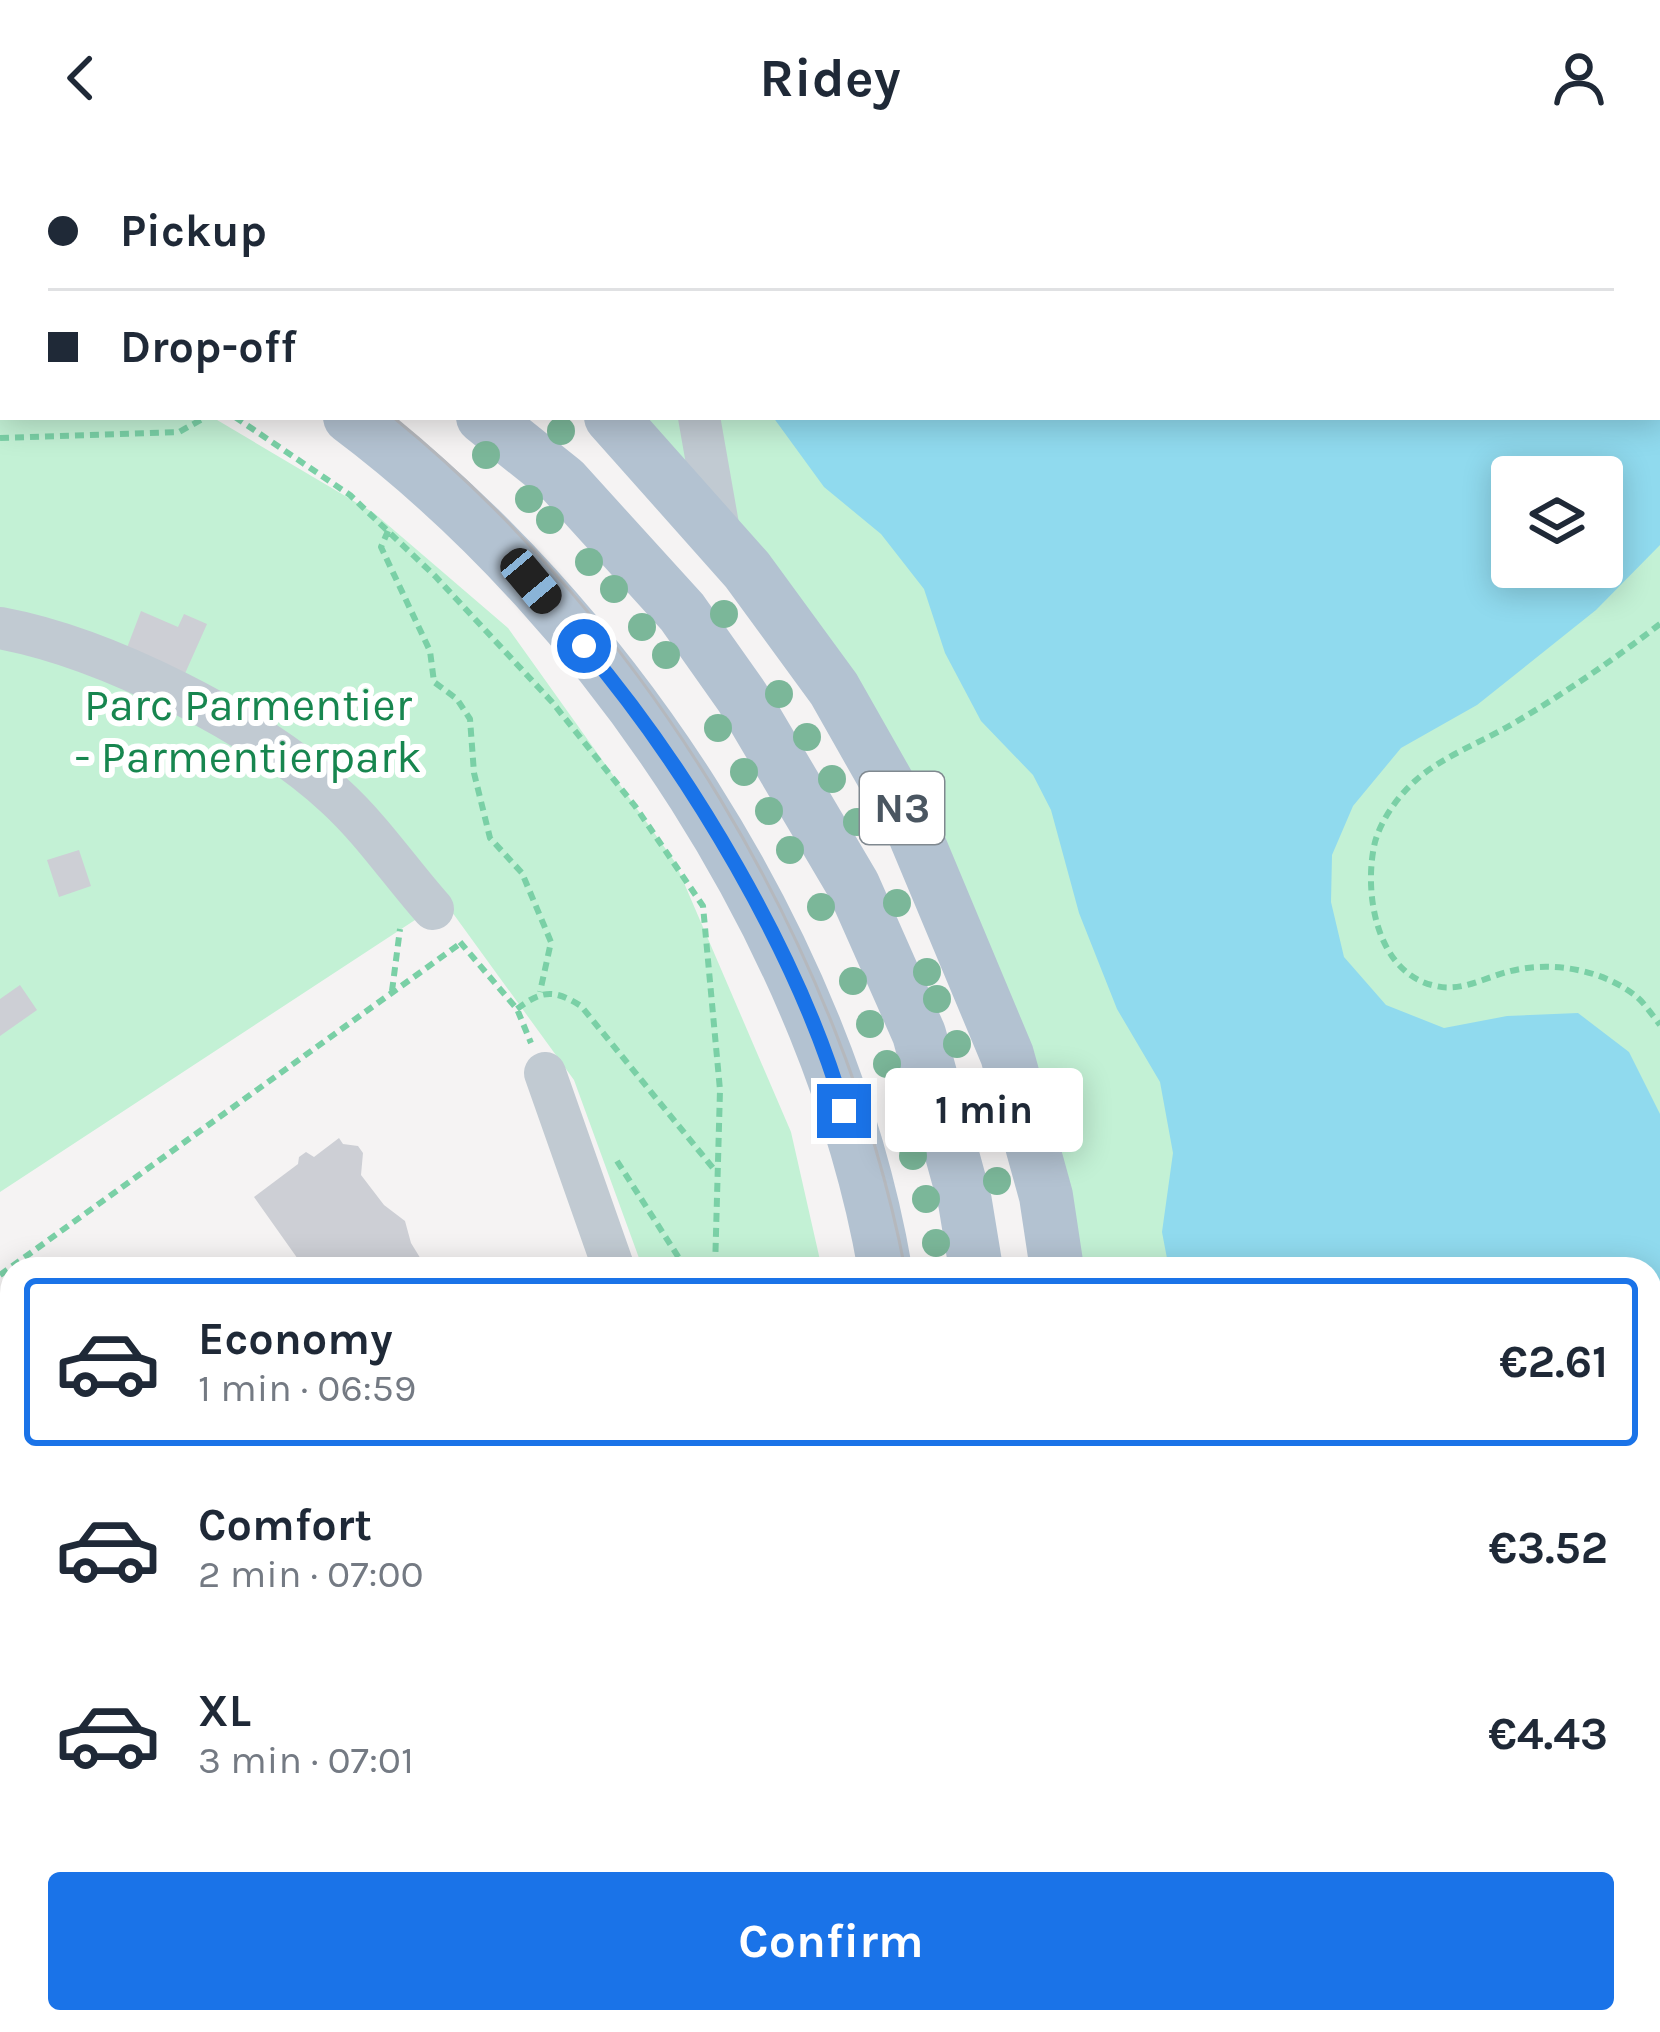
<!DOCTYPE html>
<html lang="en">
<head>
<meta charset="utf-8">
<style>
	body { margin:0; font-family:Karla,sans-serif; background:#f2f2f3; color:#1f2937; height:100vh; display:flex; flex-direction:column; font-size:45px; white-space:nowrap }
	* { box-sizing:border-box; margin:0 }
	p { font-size:39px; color:#747a83 }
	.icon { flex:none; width:66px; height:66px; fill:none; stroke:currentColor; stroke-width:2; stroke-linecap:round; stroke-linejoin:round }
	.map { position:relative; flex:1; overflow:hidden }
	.panel { position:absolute; left:0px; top:1101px; width:1662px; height:777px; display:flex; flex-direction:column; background:#fff; border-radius:36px 36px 0 0; box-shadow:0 6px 30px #0003 }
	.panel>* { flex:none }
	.top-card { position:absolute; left:0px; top:0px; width:1662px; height:264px; box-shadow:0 6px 30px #0003; display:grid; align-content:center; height:264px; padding:0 48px; background:#fff }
	.tools { position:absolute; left:1491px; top:300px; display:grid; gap:24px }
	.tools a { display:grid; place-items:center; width:132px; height:132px; border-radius:12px; background:#fff; box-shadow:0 6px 30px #0003; font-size:60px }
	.end { position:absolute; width:54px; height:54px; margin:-27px; border:15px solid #1a73e8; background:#fff; box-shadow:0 0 0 6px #fff }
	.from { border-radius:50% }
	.bubble { position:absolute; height:84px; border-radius:12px; background:#fff; box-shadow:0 6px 30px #0003; font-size:39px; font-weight:700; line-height:84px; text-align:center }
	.car { position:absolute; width:36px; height:72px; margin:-36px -18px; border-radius:15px; box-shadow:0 0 9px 3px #0007; background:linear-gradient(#222 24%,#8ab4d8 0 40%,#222 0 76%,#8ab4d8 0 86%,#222 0) }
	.top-card b { display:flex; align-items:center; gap:42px; height:114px; font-size:45px }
	.top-card b+b { border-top:3px solid #e0e1e3 }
	.top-card i { width:30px; height:30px; background:#1f2937 }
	ul { padding:21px 0 0; list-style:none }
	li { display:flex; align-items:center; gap:36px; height:168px; margin:0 24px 18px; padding:0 24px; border:6px solid transparent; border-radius:12px }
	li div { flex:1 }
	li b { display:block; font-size:45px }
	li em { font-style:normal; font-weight:700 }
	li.active { border-color:#1a73e8 }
	li>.icon { width:108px; height:108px; stroke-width:1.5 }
	.button { display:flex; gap:24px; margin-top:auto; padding:24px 48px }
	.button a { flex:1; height:138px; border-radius:12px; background:#1a73e8; color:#fff; font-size:48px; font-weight:700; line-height:138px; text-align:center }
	header { display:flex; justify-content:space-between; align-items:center; height:156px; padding:0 48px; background:#fff; font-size:54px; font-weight:700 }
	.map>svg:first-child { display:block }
	.green { fill:#c3f1d5; fill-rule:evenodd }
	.water { fill:#90daee; fill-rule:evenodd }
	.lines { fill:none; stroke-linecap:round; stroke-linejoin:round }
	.stream { stroke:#90daee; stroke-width:10 }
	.building { fill:#cdcfd5 }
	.highway-casing { stroke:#7690ad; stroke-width:69 }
	.path { stroke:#7ad0a6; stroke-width:6; stroke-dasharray:9 6; stroke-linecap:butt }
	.minor { stroke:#c1cad2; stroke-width:42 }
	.major { stroke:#b3c2d1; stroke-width:54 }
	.highway { stroke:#8ba5c1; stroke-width:63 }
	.tram { stroke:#b5b8bd; stroke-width:3 }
	.tree { fill:#7bb799 }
	.route { stroke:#1a73e8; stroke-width:15 }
	.labels { text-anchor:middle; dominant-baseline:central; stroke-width:12; stroke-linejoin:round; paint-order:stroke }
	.shield { fill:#fff; stroke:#808990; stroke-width:3 }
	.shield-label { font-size:42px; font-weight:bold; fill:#4a5661 }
	.park-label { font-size:45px; fill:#17864f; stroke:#fff }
</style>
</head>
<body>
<header><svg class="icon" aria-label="back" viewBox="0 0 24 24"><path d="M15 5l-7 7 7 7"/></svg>Ridey<svg class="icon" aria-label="person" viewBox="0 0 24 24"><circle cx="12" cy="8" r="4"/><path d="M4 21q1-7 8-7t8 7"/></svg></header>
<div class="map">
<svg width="1660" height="1876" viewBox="0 0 1660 1876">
	<rect width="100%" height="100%" fill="#f5f3f3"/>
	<path class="green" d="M482,0H1660V1239L1650,1246V1113H1080L953,711L644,261H1659V3H482ZM1512,321H1602V411H1512Z
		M0,105L3,261H212L374,357L508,472L675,706L791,976L822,1113H643L574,924L444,745L0,1036Z
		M0,1286L12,1303V1866H385L374,1876H0Z
		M1660,1453V1876H1111L1113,1866H1650V1459Z
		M463,1866H667L654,1876H453Z"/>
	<path class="water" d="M762,0H1660V389L1596,454L1477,549L1401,592L1353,650L1332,699L1331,746L1344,801L1386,849L1444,872L1507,860L1578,857L1629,896L1660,958V1180L1650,1187V1113H1169L1162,1076L1173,997L1160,926L1117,853L1079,757L1051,654L1033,619L981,565L945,497L924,433L881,378L824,331L773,261H1659V3H761ZM1512,321H1602V411H1512Z"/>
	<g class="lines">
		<path class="stream" d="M1650,1476L1660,1470
			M1487,1866V1876"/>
	</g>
	<path class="building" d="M141,455L178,471L184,458L207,468L183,522L125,497Z
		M79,694L91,730L59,741L47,704Z
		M20,829L37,854L0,880V843Z
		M339,982L343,988L358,990L363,997L361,1019L384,1049L405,1065L411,1087L427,1113H305L254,1041L298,1008L299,1001L306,996L314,1001Z"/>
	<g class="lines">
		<defs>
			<path id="highway" d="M905,1876L906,1866"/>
		</defs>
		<use href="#highway" class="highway-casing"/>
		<path class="path" d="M212,0L217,3
			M235,261L350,339L435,420L552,546L635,650L703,750L720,934L715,1113
			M0,282L179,276L206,261
			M388,375L381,391L430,495L434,526L457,543L470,563L474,617L490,682L522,717L551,786L540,836
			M1660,468C1612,505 1562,539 1509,570C1479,587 1440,602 1415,625C1398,640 1381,664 1375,686C1363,736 1376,818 1436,830C1461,836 1484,822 1507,816C1549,804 1603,813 1637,841C1645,848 1653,860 1660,869
			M460,786L517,853L531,887
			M392,835L400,773
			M517,853C542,834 554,833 581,850L713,1012
			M617,1005L686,1113
			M0,1119L461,787
			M1650,1223L1660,1218
			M1650,1357L1660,1351
			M1650,1655L1660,1648
			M1650,1764L1660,1760
			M1650,1839L1660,1836
			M852,1876V1866
			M1299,1876L1319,1866
			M1412,1876L1430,1866
			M1583,1876L1596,1866"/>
		<path class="minor" d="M461,0V3
			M698,3L699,0
			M699,261L721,386
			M0,472C107,492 257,568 336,641C372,674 401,717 433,753
			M545,917L614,1113
			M421,1876L432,1866
			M759,1876L785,1866
			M938,1876V1866"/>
		<path class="major" d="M291,0L296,3
			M0,75L3,76
			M350,261C611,457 829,790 885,1113
			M483,261L563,325L682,456L742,541L853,729L919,878L965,1046L976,1113
			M611,261L747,414L834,533L910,667L1007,899L1046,1040L1057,1113
			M1650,1296L1660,1290
			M1650,1429L1660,1423
			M991,1876L992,1866
			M1088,1876L1089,1866"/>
		<use href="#highway" class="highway"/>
		<path class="tram" d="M0,12L3,14
			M393,261C646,467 843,792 905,1113
			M1650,1325L1660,1319
			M1650,1405L1660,1399
			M936,1876L938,1866
			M975,1876L978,1866"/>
	</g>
	<g class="tree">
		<circle cx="561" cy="275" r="14"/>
		<circle cx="486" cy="299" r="14"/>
		<circle cx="529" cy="343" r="14"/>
		<circle cx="550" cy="364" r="14"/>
		<circle cx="589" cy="406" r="14"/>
		<circle cx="614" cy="433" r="14"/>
		<circle cx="724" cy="458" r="14"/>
		<circle cx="642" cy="471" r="14"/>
		<circle cx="666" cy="499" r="14"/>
		<circle cx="779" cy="538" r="14"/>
		<circle cx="718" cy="572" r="14"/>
		<circle cx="807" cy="581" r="14"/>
		<circle cx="744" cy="616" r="14"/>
		<circle cx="832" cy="623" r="14"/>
		<circle cx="769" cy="655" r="14"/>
		<circle cx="857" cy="666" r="14"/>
		<circle cx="790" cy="694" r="14"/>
		<circle cx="897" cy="747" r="14"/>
		<circle cx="821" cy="751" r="14"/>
		<circle cx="927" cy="816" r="14"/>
		<circle cx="853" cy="825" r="14"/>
		<circle cx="937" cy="843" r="14"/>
		<circle cx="870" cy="868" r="14"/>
		<circle cx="957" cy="888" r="14"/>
		<circle cx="887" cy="908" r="14"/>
		<circle cx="972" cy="934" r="14"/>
		<circle cx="902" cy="954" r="14"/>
		<circle cx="913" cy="1000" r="14"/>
		<circle cx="997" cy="1025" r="14"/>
		<circle cx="926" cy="1043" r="14"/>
		<circle cx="936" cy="1087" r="14"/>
	</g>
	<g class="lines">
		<path class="route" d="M584,490C689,614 799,798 844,955"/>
	</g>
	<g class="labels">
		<rect class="shield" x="860" y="616" width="84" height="72" rx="9"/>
		<g class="shield-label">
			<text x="902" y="652">N3</text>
		</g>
		<g class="park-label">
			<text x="248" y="549">Parc Parmentier<tspan x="248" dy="52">- Parmentierpark</tspan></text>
		</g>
	</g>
</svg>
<div class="tools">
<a><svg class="icon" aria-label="layers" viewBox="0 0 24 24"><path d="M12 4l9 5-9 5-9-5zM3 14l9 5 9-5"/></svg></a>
</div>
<i class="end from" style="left:584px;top:490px"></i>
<i class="end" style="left:844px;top:955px"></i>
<div class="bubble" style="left:885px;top:912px;width:198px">1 min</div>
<i class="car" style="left:531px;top:425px;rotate:140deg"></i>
<div class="top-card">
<b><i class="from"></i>Pickup</b>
<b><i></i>Drop-off</b>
</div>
<section class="panel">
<ul>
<li class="active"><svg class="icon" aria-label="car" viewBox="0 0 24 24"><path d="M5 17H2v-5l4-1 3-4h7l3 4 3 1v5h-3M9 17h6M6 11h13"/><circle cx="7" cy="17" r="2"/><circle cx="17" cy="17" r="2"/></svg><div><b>Economy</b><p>1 min · 06:59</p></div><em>€2.61</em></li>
<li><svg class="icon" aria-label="car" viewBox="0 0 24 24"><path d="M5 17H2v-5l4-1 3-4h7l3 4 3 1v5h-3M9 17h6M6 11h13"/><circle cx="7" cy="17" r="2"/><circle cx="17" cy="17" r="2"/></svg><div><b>Comfort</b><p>2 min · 07:00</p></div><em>€3.52</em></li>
<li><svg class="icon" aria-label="car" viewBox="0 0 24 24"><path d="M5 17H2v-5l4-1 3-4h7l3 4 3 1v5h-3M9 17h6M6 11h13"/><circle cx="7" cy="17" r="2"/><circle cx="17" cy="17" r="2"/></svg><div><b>XL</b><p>3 min · 07:01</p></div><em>€4.43</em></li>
</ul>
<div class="button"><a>Confirm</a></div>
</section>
</div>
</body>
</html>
